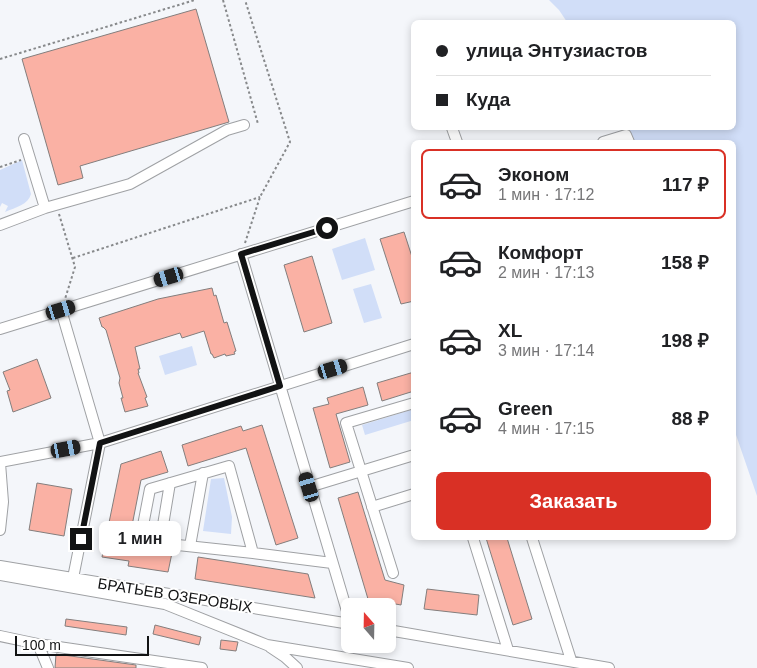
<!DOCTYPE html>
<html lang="ru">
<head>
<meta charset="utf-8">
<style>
	body { margin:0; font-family:Helvetica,sans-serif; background:#f2f2f2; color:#202124; height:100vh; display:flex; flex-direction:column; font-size:19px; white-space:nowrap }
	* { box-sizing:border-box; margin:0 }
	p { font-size:16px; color:#757577 }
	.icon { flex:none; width:28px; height:28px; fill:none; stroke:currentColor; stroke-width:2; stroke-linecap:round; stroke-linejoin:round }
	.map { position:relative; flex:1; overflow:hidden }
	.drawer { position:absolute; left:411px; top:140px; width:325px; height:400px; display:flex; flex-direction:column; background:#fff; border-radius:8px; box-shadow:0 2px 8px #0003 }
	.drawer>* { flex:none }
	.guide { position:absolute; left:411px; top:20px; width:325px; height:110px; border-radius:8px; box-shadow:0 2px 8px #0003; display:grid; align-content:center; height:110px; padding:0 25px; background:#fff }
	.needle { width:32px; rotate:340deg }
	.tools { position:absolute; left:341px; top:598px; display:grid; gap:10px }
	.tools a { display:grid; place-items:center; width:55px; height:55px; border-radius:8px; background:#fff; box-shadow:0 2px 8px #0003; font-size:25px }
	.scale { position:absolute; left:15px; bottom:12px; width:134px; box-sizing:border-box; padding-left:5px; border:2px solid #121314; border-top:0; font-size:14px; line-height:18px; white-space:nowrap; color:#121314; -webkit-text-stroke:4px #fff; paint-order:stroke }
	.end { position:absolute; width:22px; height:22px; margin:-11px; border:6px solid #121314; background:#fff; box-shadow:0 0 0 2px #fff }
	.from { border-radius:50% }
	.bubble { position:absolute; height:35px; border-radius:8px; background:#fff; box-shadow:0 2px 8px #0003; font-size:16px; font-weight:800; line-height:35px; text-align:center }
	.car { position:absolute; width:15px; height:30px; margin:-15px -8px; border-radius:6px; box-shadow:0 0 4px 1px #0007; background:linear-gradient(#222 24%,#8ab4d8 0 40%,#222 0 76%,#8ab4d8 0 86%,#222 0) }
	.guide b { display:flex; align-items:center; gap:18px; height:48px; font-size:19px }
	.guide b+b { border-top:1px solid #e0e0e0 }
	.guide i { width:12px; height:12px; background:#202124 }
	ul { padding:9px 0 0; list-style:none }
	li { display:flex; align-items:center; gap:15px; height:70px; margin:0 10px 8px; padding:0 15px; border:2px solid transparent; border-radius:8px }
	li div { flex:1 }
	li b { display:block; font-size:19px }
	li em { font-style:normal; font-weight:800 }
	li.active { border-color:#d93025 }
	li>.icon { width:45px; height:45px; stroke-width:1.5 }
	.primary-button { display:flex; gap:10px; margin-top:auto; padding:10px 25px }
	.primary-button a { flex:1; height:58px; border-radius:8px; background:#d93025; color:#fff; font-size:20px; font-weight:800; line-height:58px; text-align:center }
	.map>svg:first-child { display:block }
	.green { fill:#d1def8 }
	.building { fill:#fab1a4; stroke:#837e7d }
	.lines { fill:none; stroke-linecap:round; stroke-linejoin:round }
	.minor-casing { stroke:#9fa1a4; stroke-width:12 }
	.path { stroke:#87898b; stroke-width:2; stroke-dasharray:2.5 2.5; stroke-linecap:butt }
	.minor { stroke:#fff; stroke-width:10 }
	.route { stroke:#121314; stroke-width:6 }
	.labels { text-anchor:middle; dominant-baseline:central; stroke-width:4; stroke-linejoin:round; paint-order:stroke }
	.street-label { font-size:15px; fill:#121314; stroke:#fff }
</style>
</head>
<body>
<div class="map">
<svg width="757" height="668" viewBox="0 0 757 668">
	<rect width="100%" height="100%" fill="#f4f6fa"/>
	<path class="green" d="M549,0H757V496L734,429V142H634L629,128H734V22H567L559,10Z
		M22,160L31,194C28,205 16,207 5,212L8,206L2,203L0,207V170Z
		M365,238L375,270L342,280L332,249Z
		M371,284L382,318L364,323L353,289Z
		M192,346L197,365L165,375L159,356Z
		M414,409V420L365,435L362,425Z
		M224,478L232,517L231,534L203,531L211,479Z"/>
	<path class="building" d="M196,9L229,122L80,166L83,178L58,185L22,59Z
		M404,232L414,263V301L401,304L380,239Z
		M312,256L332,323L304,332L284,265Z
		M212,288L214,296L216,295L224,323L227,322L236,351L234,352L235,354L226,356L225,354L214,358L212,354H211L204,331L182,338L180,333L135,347L140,369H138L139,373H138L147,397L145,398L148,406L125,412L121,398H123L119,383L120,378L106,330L103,327H102L99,318L158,299Z
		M37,359L51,398L13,412L7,391L10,390L3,372Z
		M414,372V391L382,401L377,383Z
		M363,387L368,405L336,414L350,462L330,468L313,408L329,404L327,398Z
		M262,425L298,538L276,545L246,448L188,466L182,445L241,426L243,431Z
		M161,451L168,472L141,480L128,546L172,553L168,572L128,566L129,561L102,557L121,464Z
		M37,483L72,489L64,536L29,530Z
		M358,492L385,580L404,585L401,605L368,599L338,498Z
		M486,538H507L532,619L513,625Z
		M198,557L308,574L315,598L195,579Z
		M427,589L479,595L477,615L424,609Z
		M66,619L127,627L126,635L65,626Z
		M155,625L201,637L199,645L153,634Z
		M221,640L238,642L236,651L220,649Z
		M56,654L136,665V668H55Z"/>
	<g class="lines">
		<defs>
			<path id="minor" d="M452,128L457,142
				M24,139L45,208
				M603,142L626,135L629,142
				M0,225L45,208L130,184L227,130L244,125
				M241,254L350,621
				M61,310L100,443L73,578
				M0,329L414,201
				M0,462L100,443L414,344
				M0,463L3,502L0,530
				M309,487L414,455
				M372,507L414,494
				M473,538L508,650
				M532,538L571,660
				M160,543L170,483
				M190,546L203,473
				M253,553L140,541L150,489L229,466L253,553L332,563
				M0,566L350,624
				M393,573L346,423L414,403
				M0,575L165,604L267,645L408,668
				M388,630L609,668
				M0,636L38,644L48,668
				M38,644L202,668
				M270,647L285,657L297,668"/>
		</defs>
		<use href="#minor" class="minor-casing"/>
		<path class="path" d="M223,0L258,124
			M0,59L195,0
			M0,167L21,160
			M59,214L75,267L65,299
			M245,243L260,197L290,142L245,0
			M73,258L260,197"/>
		<use href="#minor" class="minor"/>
	</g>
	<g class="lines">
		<path class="route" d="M81,539L100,443L280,386L241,254L327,228"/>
	</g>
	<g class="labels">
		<g class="street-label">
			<text transform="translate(175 595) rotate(9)">БРАТЬЕВ ОЗЕРОВЫХ</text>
		</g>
	</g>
</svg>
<div class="tools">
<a><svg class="needle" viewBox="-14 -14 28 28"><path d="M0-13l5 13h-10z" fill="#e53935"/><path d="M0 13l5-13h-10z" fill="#757577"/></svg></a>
</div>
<div class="scale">100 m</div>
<i class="end from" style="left:327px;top:228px"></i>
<i class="end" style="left:81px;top:539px"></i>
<div class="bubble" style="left:99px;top:521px;width:82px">1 мин</div>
<i class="car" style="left:169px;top:277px;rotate:253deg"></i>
<i class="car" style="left:61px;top:310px;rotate:73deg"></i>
<i class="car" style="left:333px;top:369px;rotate:73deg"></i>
<i class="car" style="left:66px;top:449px;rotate:79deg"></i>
<i class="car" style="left:309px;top:487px;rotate:343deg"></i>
<div class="guide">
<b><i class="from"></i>улица Энтузиастов</b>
<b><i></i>Куда</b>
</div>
<section class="drawer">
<ul>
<li class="active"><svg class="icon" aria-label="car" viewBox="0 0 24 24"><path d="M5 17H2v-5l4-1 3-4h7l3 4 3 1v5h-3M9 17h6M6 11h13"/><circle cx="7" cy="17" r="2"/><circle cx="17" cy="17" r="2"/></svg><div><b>Эконом</b><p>1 мин · 17:12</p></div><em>117 ₽</em></li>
<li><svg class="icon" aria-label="car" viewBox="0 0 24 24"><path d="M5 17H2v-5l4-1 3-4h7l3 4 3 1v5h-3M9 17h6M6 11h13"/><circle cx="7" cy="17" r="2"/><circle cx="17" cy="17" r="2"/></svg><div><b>Комфорт</b><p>2 мин · 17:13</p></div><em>158 ₽</em></li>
<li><svg class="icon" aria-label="car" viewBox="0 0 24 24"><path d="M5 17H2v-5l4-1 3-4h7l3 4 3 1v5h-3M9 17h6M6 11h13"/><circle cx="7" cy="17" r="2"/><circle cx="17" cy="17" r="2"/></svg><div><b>XL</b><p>3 мин · 17:14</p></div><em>198 ₽</em></li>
<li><svg class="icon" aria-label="car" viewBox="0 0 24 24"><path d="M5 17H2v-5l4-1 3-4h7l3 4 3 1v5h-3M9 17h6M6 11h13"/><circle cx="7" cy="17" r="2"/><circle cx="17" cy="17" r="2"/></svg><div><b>Green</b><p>4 мин · 17:15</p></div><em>88 ₽</em></li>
</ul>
<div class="primary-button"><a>Заказать</a></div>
</section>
</div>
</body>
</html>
